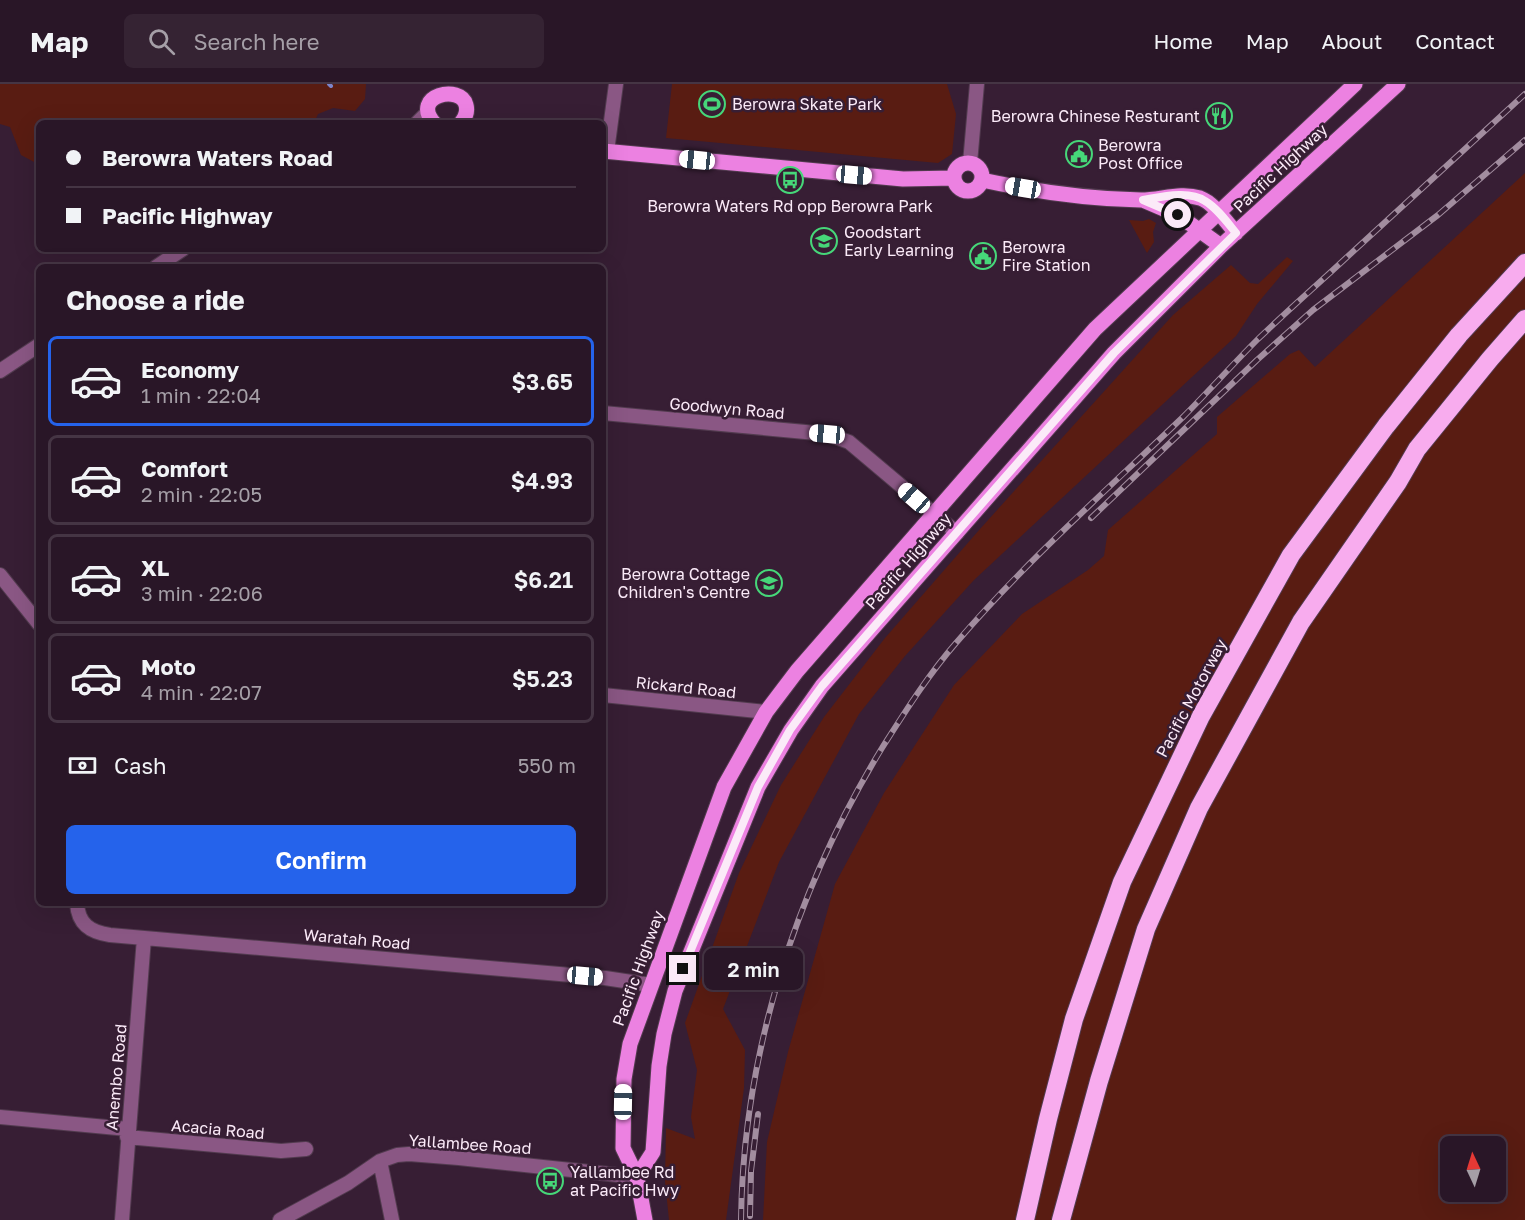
<!DOCTYPE html>
<html lang="en">
<head>
<meta charset="utf-8">
<style>
	body { margin:0; font-family:"Golos Text",sans-serif; background:#352333; color:#f1f3f6; height:100vh; display:flex; flex-direction:column; font-size:22px; white-space:nowrap }
	* { box-sizing:border-box; margin:0 }
	p { font-size:20px; color:#a59fa7 }
	.icon { flex:none; width:33px; height:33px; fill:none; stroke:currentColor; stroke-width:2; stroke-linecap:round; stroke-linejoin:round }
	.map { position:relative; flex:1; overflow:hidden }
	.drawer { position:absolute; left:36px; top:180px; width:570px; height:642px; display:flex; flex-direction:column; background:#291627; border-radius:9px; box-shadow:0 6px 24px #0002,0 0 0 2px #453544 }
	.drawer>* { flex:none }
	.banner { position:absolute; left:36px; top:36px; width:570px; height:132px; border-radius:9px; box-shadow:0 6px 24px #0002,0 0 0 2px #453544; display:grid; align-content:center; height:132px; padding:0 30px; background:#291627 }
	.needle { width:39px; rotate:356deg }
	.controls { position:absolute; left:1440px; top:1052px; display:grid; gap:12px }
	.controls a { display:grid; place-items:center; width:66px; height:66px; border-radius:9px; background:#291627; box-shadow:0 6px 24px #0002,0 0 0 2px #453544; font-size:30px }
	.end { position:absolute; width:27px; height:27px; margin:-14px; border:8px solid #fbeaf8; background:#111; box-shadow:0 0 0 3px #111 }
	.from { border-radius:50% }
	.bubble { position:absolute; height:42px; border-radius:9px; background:#291627; box-shadow:0 6px 24px #0002,0 0 0 2px #453544; font-size:20px; font-weight:600; line-height:42px; text-align:center }
	.car { position:absolute; width:18px; height:36px; margin:-18px -9px; border-radius:8px; box-shadow:0 0 4px 2px #0007; background:linear-gradient(#fff 24%,#345 0 40%,#fff 0 76%,#345 0 86%,#fff 0) }
	.banner b { display:flex; align-items:center; gap:21px; height:57px; font-size:22px }
	.banner b+b { border-top:2px solid #453544 }
	.banner i { width:15px; height:15px; background:#f1f3f6 }
	ul { padding:0; list-style:none }
	li { display:flex; align-items:center; gap:18px; height:90px; margin:0 12px 9px; padding:0 18px; border:3px solid #453544; border-radius:9px }
	li div { flex:1 }
	li b { display:block; font-size:22px }
	li em { font-style:normal; font-weight:600 }
	li.active { border-color:#2563eb }
	li>.icon { width:54px; height:54px; stroke-width:1.5 }
	h2 { padding:0 30px; font-size:27px; line-height:72px }
	.pay { display:flex; align-items:center; gap:15px; height:66px; padding:0 30px; font-size:22px }
	.pay p { margin-inline-start:auto }
	.primary-button { display:flex; gap:12px; margin-top:auto; padding:12px 30px }
	.primary-button a { flex:1; height:69px; border-radius:9px; background:#2563eb; color:#fff; font-size:24px; font-weight:600; line-height:69px; text-align:center }
	header { display:flex; align-items:center; gap:36px; box-sizing:border-box; height:84px; padding:0 30px; background:#291627; border-bottom:2px solid #453544 }
	header strong { font-size:28px }
	nav { display:flex; gap:33px; margin-inline-start:auto; font-size:21px }
	.search { width:420px; height:54px; background:#352333; display:flex; align-items:center; gap:15px; box-sizing:border-box; padding:0 21px; border-radius:9px; color:#a59fa7; font-size:22px }
	.map>svg:first-child { display:block }
	.green { fill:#591c12; fill-rule:evenodd }
	.lines { fill:none; stroke-linecap:round; stroke-linejoin:round }
	.stream { stroke:#7d85ca; stroke-width:4 }
	.street-casing { stroke:#523b4f; stroke-width:16 }
	.primary-casing { stroke:#523b4f; stroke-width:17 }
	.highway-casing { stroke:#523b4f; stroke-width:20 }
	.street { stroke:#8a5784; stroke-width:14 }
	.primary { stroke:#ec81e1; stroke-width:15 }
	.highway { stroke:#f8acee; stroke-width:18 }
	.rail-casing { stroke:#a28d9f; stroke-width:6 }
	.rail { stroke:#371e34; stroke-width:4; stroke-dasharray:11; stroke-linecap:butt }
	.route { stroke:#fbeaf8; stroke-width:8 }
	.labels { text-anchor:middle; dominant-baseline:central; stroke-width:5; stroke-linejoin:round; paint-order:stroke }
	.poi-label { font-size:16px; fill:#fbeaf8; stroke:#371e34; text-anchor:start }
	.street-label { font-size:16px; fill:#fbeaf8; stroke:#371e34 }
</style>
</head>
<body>
<header>
<strong>Map</strong>
<div class="search"><svg class="icon" aria-label="search" viewBox="0 0 24 24"><circle cx="10" cy="10" r="6"/><path d="M15 15l6 6"/></svg>Search here</div>
<nav><a>Home</a><a>Map</a><a>About</a><a>Contact</a></nav>
</header>
<div class="map">
<svg width="1525" height="1136" viewBox="0 0 1525 1136">
	<rect width="100%" height="100%" fill="#371e34"/>
	<path class="green" d="M0,0H366L365,15L355,27L333,24L318,30L314,39H39V78L36,79L21,71L10,43L0,40Z
		M672,0H947L956,30L952,70L938,79L666,54Z
		M1525,89V1136H763L767,1058L788,968L835,800L884,709L954,601L1022,530L1088,486L1104,472L1108,446L1217,350V333L1290,270L1299,266L1315,283ZM1450,1062H1496V1107H1450Z
		M1149,135L1156,139L1153,148L1154,158L1147,169L1129,136L1143,137Z
		M1287,173L1293,177L1257,220L1236,252L974,496L905,572L859,630L779,778L723,925L745,966L744,1004L726,1136H669L665,1097L666,1044L695,1055L691,1033L697,986L685,939L739,789L781,701L824,633L885,554L980,445L1173,231L1231,181L1250,199L1258,200Z"/>
	<g class="lines">
		<path class="stream" d="M329,0L331,2"/>
		<defs>
			<path id="street" d="M417,39L428,28
				M607,67L616,0
				M970,79L977,0
				M156,183L183,165
				M0,287L39,261
				M603,329L827,350L849,358L957,449
				M0,491L39,540
				M603,611L766,628
				M77,819C78,840 90,848 110,851L605,894L651,901
				M0,1033L128,1045
				M127,1053L281,1067L306,1065
				M380,1077L392,1136
				M122,1136L144,854
				M280,1136L348,1099L380,1077L397,1071L409,1070L459,1074L637,1093"/>
			<path id="primary" d="M434,39C410,11 461,0 466,21C468,28 465,34 461,39
				M603,67L903,95L954,94
				M954 93a14 14 0 1 1 28 0a14 14 0 1 1-28 0Z
				M982,96C1033,107 1088,115 1141,116C1161,116 1180,108 1200,114C1214,119 1226,138 1236,149
				M1143,116L1178,131L1221,162
				M637,1093L653,1068L659,982L664,950L675,907L758,703L791,646L822,602L1114,269L1221,162L1398,0
				M645,1136L637,1093L623,1064L624,995L630,960L724,703L766,628L797,587L1095,245L1355,0"/>
			<path id="highway" d="M1025,1136L1048,1035L1074,935L1122,798L1201,632L1291,471L1386,342L1459,251L1525,179
				M1061,1136L1099,997L1146,845L1199,724L1301,538L1398,398L1417,365L1490,275L1525,235"/>
		</defs>
		<use href="#street" class="street-casing"/>
		<use href="#primary" class="primary-casing"/>
		<use href="#highway" class="highway-casing"/>
		<use href="#street" class="street"/>
		<use href="#primary" class="primary"/>
		<use href="#highway" class="highway"/>
		<defs>
			<path id="rail" d="M1091,434L1257,276L1313,226L1438,131L1525,56
				M750,1132L751,1087L758,1030
				M741,1136C743,970 796,805 882,664C905,628 928,591 956,559C1025,478 1106,407 1183,333C1208,308 1232,281 1257,256C1286,228 1317,201 1346,174C1406,119 1465,65 1525,10"/>
		</defs>
		<use href="#rail" class="rail-casing"/>
		<use href="#rail" class="rail"/>
	</g>
	<g class="lines">
		<path class="route" d="M683,885L758,703L790,646L822,602L1114,269L1236,149C1227,138 1217,124 1205,117C1189,106 1161,113 1143,116L1178,131"/>
	</g>
	<defs>
		<symbol id="stadium-ring" viewBox="-11 -11 22 22"><circle r="9.5" fill="#371e34" stroke="#46d779" stroke-width="1.5"/><path d="M0-5a6.5 5 0 1 0 0 10a6.5 5 0 1 0 0-10ZM-3.5-1.8h7v3.6h-7Z" fill="#46d779"/></symbol>
		<symbol id="restaurant-ring" viewBox="-11 -11 22 22"><circle r="9.5" fill="#371e34" stroke="#46d779" stroke-width="1.5"/><path d="M-5-6h1v4h1v-4h1v4h1v-4h1v5L-1.5 .5V6h-2V.5L-5-1ZM5-6V6H3V1.5H1.5Q1.5-4 5-6Z" fill="#46d779"/></symbol>
		<symbol id="civic-ring" viewBox="-11 -11 22 22"><circle r="9.5" fill="#371e34" stroke="#46d779" stroke-width="1.5"/><path d="M-.6-6.5H3V-4.5H.6V-3L4-1V1h2V6H-6V1h2V-1L-.6-3ZM-1.2 2.5V6h2.4V2.5Z" fill="#46d779"/></symbol>
		<symbol id="bus-ring" viewBox="-11 -11 22 22"><circle r="9.5" fill="#371e34" stroke="#46d779" stroke-width="1.5"/><path d="M-5-6H5V4H4V6H2V4H-2V6H-4V4H-5ZM-3.5-4V0h7V-4ZM-3.5 1.2v1.5H-2V1.2ZM2 1.2v1.5H3.5V1.2Z" fill="#46d779"/></symbol>
		<symbol id="school-ring" viewBox="-11 -11 22 22"><circle r="9.5" fill="#371e34" stroke="#46d779" stroke-width="1.5"/><path d="M0-5L7-2L0 1L-7-2ZM-4 1L0 2.5L4 1V4Q0 6-4 4Z" fill="#46d779"/></symbol>
	</defs>
	<g fill-rule="evenodd">
		<use href="#stadium-ring" x="697" y="5" width="30" height="30"/>
		<use href="#restaurant-ring" x="1204" y="17" width="30" height="30"/>
		<use href="#civic-ring" x="1064" y="55" width="30" height="30"/>
		<use href="#bus-ring" x="775" y="81" width="30" height="30"/>
		<use href="#school-ring" x="809" y="142" width="30" height="30"/>
		<use href="#civic-ring" x="968" y="157" width="30" height="30"/>
		<use href="#school-ring" x="754" y="484" width="30" height="30"/>
		<use href="#bus-ring" x="535" y="1082" width="30" height="30"/>
	</g>
	<g class="labels">
		<g class="poi-label">
			<text x="732" y="20">Berowra Skate Park</text>
			<text x="1200" y="32" text-anchor="end">Berowra Chinese Resturant</text>
			<text x="1098" y="61">Berowra<tspan x="1098" dy="18">Post Office</tspan></text>
			<text x="790" y="122" text-anchor="middle">Berowra Waters Rd opp Berowra Park</text>
			<text x="844" y="148">Goodstart<tspan x="844" dy="18">Early Learning</tspan></text>
			<text x="1002" y="163">Berowra<tspan x="1002" dy="18">Fire Station</tspan></text>
			<text x="750" y="490" text-anchor="end">Berowra Cottage<tspan x="750" dy="18">Children's Centre</tspan></text>
			<text x="570" y="1088">Yallambee Rd<tspan x="570" dy="18">at Pacific Hwy</tspan></text>
		</g>
		<g class="street-label">
			<text transform="translate(1280 84) rotate(-43)">Pacific Highway</text>
			<text transform="translate(727 324) rotate(5)">Goodwyn Road</text>
			<text transform="translate(908 477) rotate(-49)">Pacific Highway</text>
			<text transform="translate(686 603) rotate(6)">Rickard Road</text>
			<text transform="translate(1191 614) rotate(-62)">Pacific Motorway</text>
			<text transform="translate(357 855) rotate(5)">Waratah Road</text>
			<text transform="translate(638 884) rotate(-70)">Pacific Highway</text>
			<text transform="translate(116 993) rotate(-85)">Anembo Road</text>
			<text transform="translate(218 1045) rotate(5)">Acacia Road</text>
			<text transform="translate(470 1060) rotate(4)">Yallambee Road</text>
		</g>
	</g>
</svg>
<div class="controls">
<a><svg class="needle" viewBox="-14 -14 28 28"><path d="M0-13l5 13h-10z" fill="#e53935"/><path d="M0 13l5-13h-10z" fill="#a59fa7"/></svg></a>
</div>
<i class="end from" style="left:1178px;top:131px"></i>
<i class="end" style="left:683px;top:885px"></i>
<div class="bubble" style="left:704px;top:864px;width:99px">2 min</div>
<i class="car" style="left:697px;top:76px;rotate:276deg"></i>
<i class="car" style="left:854px;top:91px;rotate:95deg"></i>
<i class="car" style="left:1023px;top:104px;rotate:280deg"></i>
<i class="car" style="left:827px;top:350px;rotate:275deg"></i>
<i class="car" style="left:914px;top:414px;rotate:311deg"></i>
<i class="car" style="left:585px;top:892px;rotate:95deg"></i>
<i class="car" style="left:623px;top:1018px;rotate:1deg"></i>
<div class="banner">
<b><i class="from"></i>Berowra Waters Road</b>
<b><i></i>Pacific Highway</b>
</div>
<section class="drawer">
<h2>Choose a ride</h2>
<ul>
<li class="active"><svg class="icon" aria-label="car" viewBox="0 0 24 24"><path d="M5 17H2v-5l4-1 3-4h7l3 4 3 1v5h-3M9 17h6M6 11h13"/><circle cx="7" cy="17" r="2"/><circle cx="17" cy="17" r="2"/></svg><div><b>Economy</b><p>1 min · 22:04</p></div><em>$3.65</em></li>
<li><svg class="icon" aria-label="car" viewBox="0 0 24 24"><path d="M5 17H2v-5l4-1 3-4h7l3 4 3 1v5h-3M9 17h6M6 11h13"/><circle cx="7" cy="17" r="2"/><circle cx="17" cy="17" r="2"/></svg><div><b>Comfort</b><p>2 min · 22:05</p></div><em>$4.93</em></li>
<li><svg class="icon" aria-label="car" viewBox="0 0 24 24"><path d="M5 17H2v-5l4-1 3-4h7l3 4 3 1v5h-3M9 17h6M6 11h13"/><circle cx="7" cy="17" r="2"/><circle cx="17" cy="17" r="2"/></svg><div><b>XL</b><p>3 min · 22:06</p></div><em>$6.21</em></li>
<li><svg class="icon" aria-label="car" viewBox="0 0 24 24"><path d="M5 17H2v-5l4-1 3-4h7l3 4 3 1v5h-3M9 17h6M6 11h13"/><circle cx="7" cy="17" r="2"/><circle cx="17" cy="17" r="2"/></svg><div><b>Moto</b><p>4 min · 22:07</p></div><em>$5.23</em></li>
</ul>
<div class="pay"><svg class="icon" aria-label="cash" viewBox="0 0 24 24"><path d="M3 7h18v10H3z"/><circle cx="12" cy="12" r="2"/></svg>Cash<p>550 m</p></div>
<div class="primary-button"><a>Confirm</a></div>
</section>
</div>
</body>
</html>
